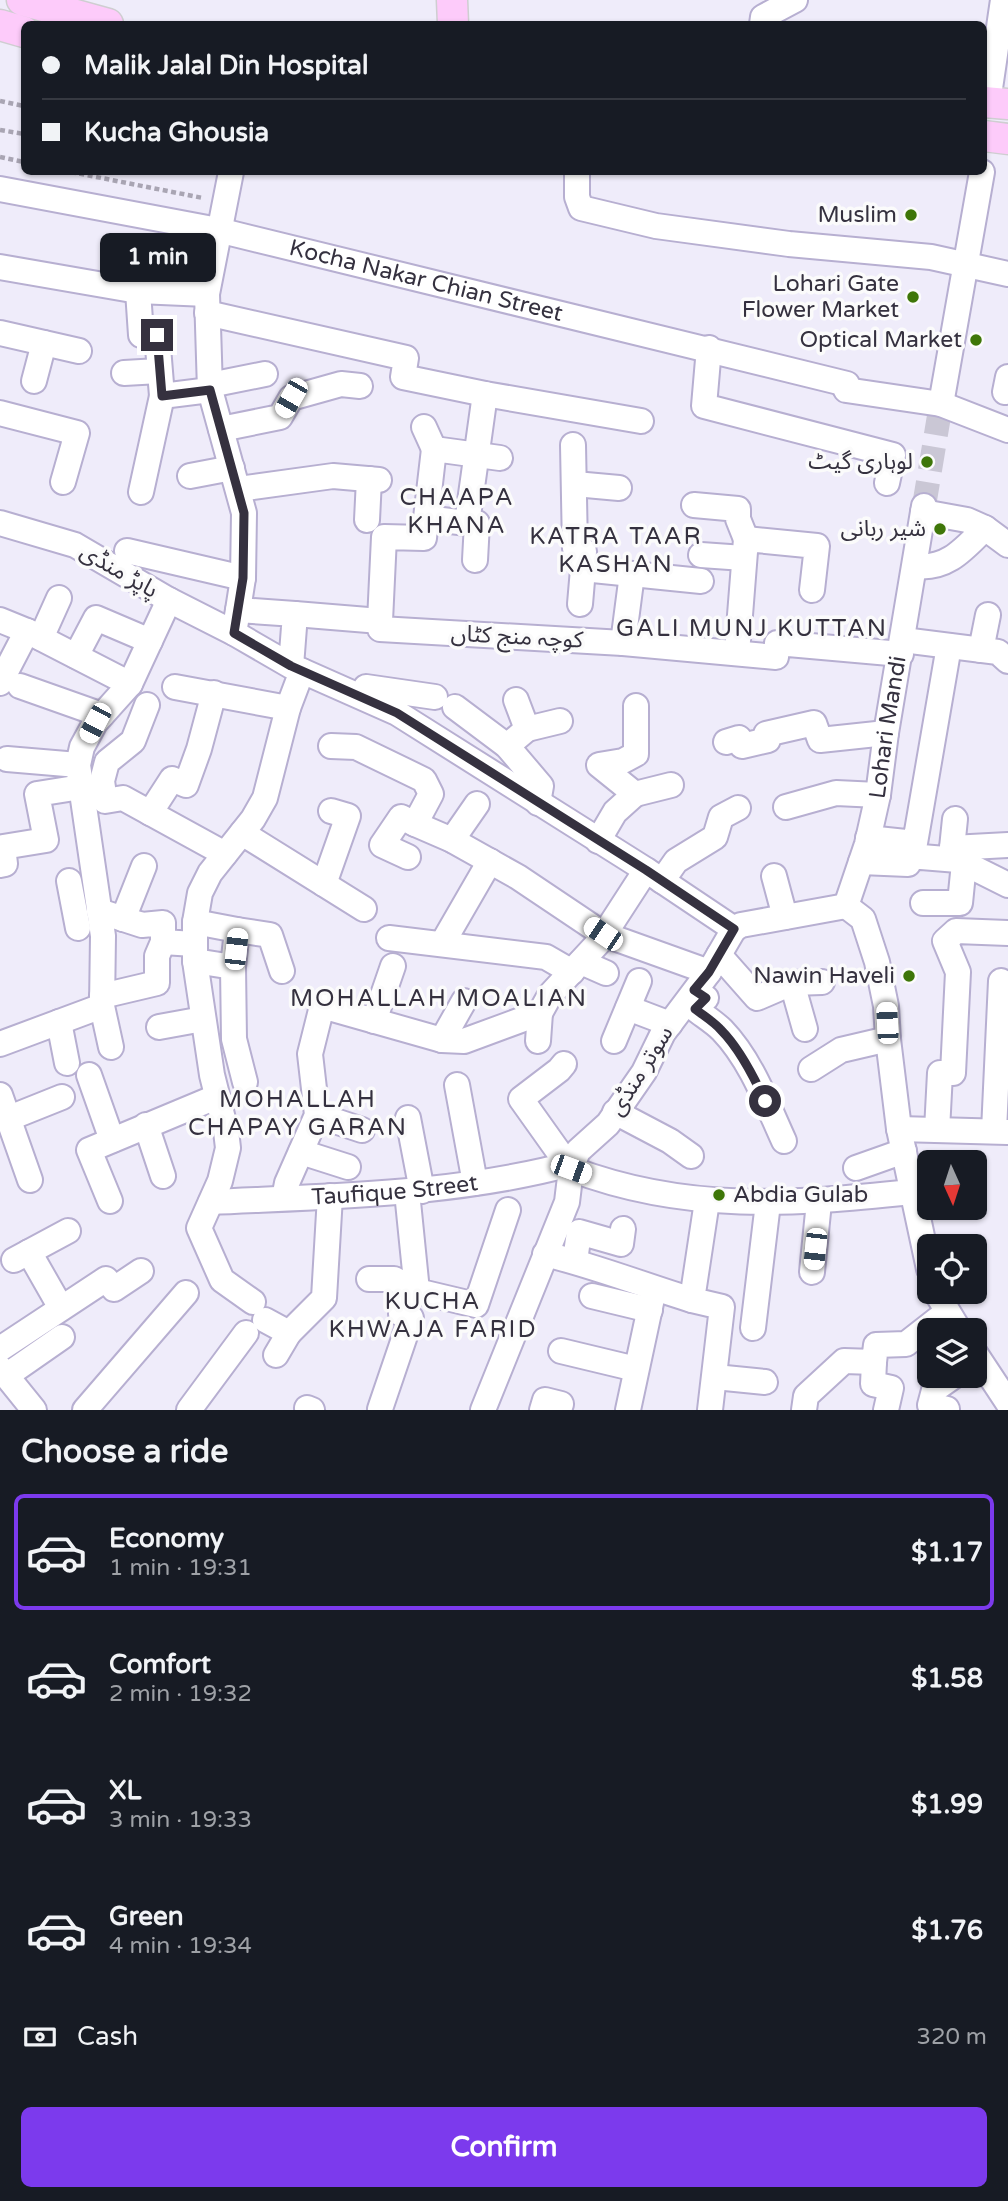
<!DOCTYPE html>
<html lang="en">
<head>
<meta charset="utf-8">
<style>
	body { margin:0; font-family:"Varela Round","Noto Sans Arabic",sans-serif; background:#242831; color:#f1f3f6; height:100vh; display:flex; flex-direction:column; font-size:26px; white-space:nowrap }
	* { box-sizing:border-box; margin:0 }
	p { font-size:23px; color:#9ea1a6 }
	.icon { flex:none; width:38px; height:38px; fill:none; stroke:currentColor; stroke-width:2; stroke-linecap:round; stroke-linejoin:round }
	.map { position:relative; height:1410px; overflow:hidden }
	.side { display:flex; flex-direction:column; background:#171b24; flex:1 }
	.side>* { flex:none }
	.top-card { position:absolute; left:21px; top:21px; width:966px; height:154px; border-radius:10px; box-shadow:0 2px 5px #0004; display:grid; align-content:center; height:154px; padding:0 21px; background:#171b24 }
	.needle { width:46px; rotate:177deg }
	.tools { position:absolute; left:917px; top:1150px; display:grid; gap:14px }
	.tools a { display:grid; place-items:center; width:70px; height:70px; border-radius:10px; background:#171b24; box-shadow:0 2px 5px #0004; font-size:35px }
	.end { position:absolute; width:32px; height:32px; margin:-16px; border:9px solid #35313f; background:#fff; box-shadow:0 0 0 4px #fff }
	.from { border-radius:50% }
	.bubble { position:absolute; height:49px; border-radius:10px; background:#171b24; box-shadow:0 2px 5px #0004; font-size:23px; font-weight:700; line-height:49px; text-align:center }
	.car { position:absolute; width:21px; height:42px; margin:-21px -10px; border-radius:9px; box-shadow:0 0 5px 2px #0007; background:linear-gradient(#fff 24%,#345 0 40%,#fff 0 76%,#345 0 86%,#fff 0) }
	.top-card b { display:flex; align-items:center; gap:24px; height:66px; font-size:26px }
	.top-card b+b { border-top:2px solid #363941 }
	.top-card i { width:18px; height:18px; background:#f1f3f6 }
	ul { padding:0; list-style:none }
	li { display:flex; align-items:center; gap:21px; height:116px; margin:0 14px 10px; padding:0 7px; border:4px solid transparent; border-radius:10px }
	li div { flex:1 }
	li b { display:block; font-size:26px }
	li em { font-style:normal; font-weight:700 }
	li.current { border-color:#7c3aed }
	li>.icon { width:63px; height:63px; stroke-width:1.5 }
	h2 { padding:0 21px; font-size:32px; line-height:84px }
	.pay { display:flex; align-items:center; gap:18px; height:77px; padding:0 21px; font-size:26px }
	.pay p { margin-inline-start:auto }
	.primary-button { display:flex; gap:14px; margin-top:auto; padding:14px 21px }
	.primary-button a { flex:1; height:80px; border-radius:10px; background:#7c3aed; color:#fff; font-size:28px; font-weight:700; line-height:80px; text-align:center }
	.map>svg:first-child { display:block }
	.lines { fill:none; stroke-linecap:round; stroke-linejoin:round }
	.minor-tunnel { stroke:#cac7d5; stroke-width:24; stroke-dasharray:24 12; stroke-linecap:butt }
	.minor-casing { stroke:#b7afd1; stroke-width:28 }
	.major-casing { stroke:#cfced1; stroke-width:33 }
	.path { stroke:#a9a5b3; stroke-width:4.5; stroke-dasharray:5 3.5; stroke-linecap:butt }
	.minor { stroke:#fff; stroke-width:24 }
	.major { stroke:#fdcbfa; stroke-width:30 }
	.route { stroke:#35313f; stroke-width:9 }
	.poi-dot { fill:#3e7608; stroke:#fbfbfb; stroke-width:2.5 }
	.labels { text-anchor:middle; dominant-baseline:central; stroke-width:7; stroke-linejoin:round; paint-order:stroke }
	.poi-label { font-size:23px; fill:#35313f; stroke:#fbfbfb; text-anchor:end }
	.street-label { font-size:23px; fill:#35313f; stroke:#fbfbfb }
	.neighbourhood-label { font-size:24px; letter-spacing:2px; fill:#35313f; stroke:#fbfbfb }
</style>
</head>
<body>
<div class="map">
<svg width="1008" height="1410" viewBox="0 0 1008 1410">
	<rect width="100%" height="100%" fill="#efecfa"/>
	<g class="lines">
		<path class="minor-tunnel" d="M924,506L941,404"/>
		<defs>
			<g id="minor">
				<path d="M762,24L763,17L795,0"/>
				<path d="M988,102L1003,0"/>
				<path d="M231,172L207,294L210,390L244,513L243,578L238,610"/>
				<path d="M577,172V197L581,208L656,226L789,244L931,257L1008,274"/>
				<path id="s1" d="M0,189L218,230L847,384"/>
				<path d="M0,267L138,291L207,294"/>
				<path d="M138,291L141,335H157L162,396L210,390"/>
				<path d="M207,313L406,358L403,377L485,394L641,421"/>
				<path d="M0,333L79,351"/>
				<path d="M709,348L704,406L893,455L887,483"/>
				<path d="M124,373L159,371"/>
				<path d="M34,381L44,343"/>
				<path d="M210,385L265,374"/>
				<path d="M846,390L941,404L1008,430"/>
				<path d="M1005,392L1008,377"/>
				<path d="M941,404L982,172"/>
				<path d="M0,413L77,433L63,482"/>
				<path d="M424,427L434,449"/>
				<path d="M221,429L280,417L291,398L341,384L360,386"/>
				<path d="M573,445L575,549L584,551L583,569L701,581"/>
				<path d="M190,476L232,468"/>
				<path d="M575,484L619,488"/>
				<path d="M239,489L333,476L379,480"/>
				<path d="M141,492L162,396"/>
				<path d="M694,505L738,509V519L746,539"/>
				<path d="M923,512L967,520L985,528"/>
				<path d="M426,518L434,449L500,458"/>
				<path d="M367,520L369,479"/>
				<path d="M0,523L75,545L169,600L234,633"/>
				<path d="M467,523H477L475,560"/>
				<path d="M127,551L243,578"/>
				<path d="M701,555L744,558"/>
				<path d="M915,566C947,570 964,549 985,528L1008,545"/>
				<path d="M580,604L583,569"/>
				<path d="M295,614L380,621V629L623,643L776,657L777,643L901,654"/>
				<path d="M0,620L27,631L130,684"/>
				<path d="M380,621L384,537L424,538L426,518L467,523L485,394"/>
				<path d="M41,638L59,598"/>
				<path d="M903,640L998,652L1008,661"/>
				<path d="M623,643L632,574"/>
				<path d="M981,650L988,615"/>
				<path d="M737,653L746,539L817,546L812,590"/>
				<path d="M76,656L96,618L150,641"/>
				<path d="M291,666L295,614L238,610L234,633L291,666L397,713L646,870L734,929"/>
				<path d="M0,683L27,631"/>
				<path d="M20,686L102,715"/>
				<path d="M175,687L288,708"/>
				<path d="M364,697L366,687L435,697"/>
				<path d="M147,705L133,741L107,762L102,781L105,801L123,798L225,854"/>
				<path d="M455,707L507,746L541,786L538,803"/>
				<path d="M527,729L560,721"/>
				<path d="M726,742L739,738L742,746L768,740L766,734L814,723L820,740L886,733"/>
				<path d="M331,746L356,747L424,780L431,794L415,824L452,840L518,877L603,934L709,972"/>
				<path d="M507,746L527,729L516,700"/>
				<path d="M7,759L78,765"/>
				<path d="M635,794L671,785"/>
				<path d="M786,807L836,793L878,795"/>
				<path d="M150,813L172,779L186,785L199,749L214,693"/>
				<path d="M242,833L364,909"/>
				<path d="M868,838L915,843L949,646"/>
				<path d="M452,840L477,804"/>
				<path d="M598,841L615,812L635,794L599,765L623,761L636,754V706"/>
				<path d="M952,848L955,819"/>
				<path d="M408,857L382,845L401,817L415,824"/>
				<path d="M953,859L952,848L1008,845"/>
				<path d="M861,862L908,864L909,856L958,860L1008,885"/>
				<path d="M0,865L5,864L3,847L46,840L37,794L81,787"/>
				<path d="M774,876L785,917"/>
				<path d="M69,881L78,928"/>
				<path d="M662,881L676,861L715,837L721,817L738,808"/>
				<path d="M324,884L348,816L331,811"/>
				<path d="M923,903H960L964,863"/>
				<path id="s2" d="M846,906L867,844L878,795L886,733L924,506"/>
				<path d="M846,906L863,919L877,962L886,1006L888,1039L899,1129L929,1269"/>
				<path d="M99,911L142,925L163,923V942L194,944"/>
				<path d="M123,919L144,866"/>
				<path d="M734,929L741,925L846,906"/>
				<path d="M237,930L270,935L282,971"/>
				<path d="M389,938L546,957L572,972"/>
				<path d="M442,944L490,861"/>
				<path d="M719,955L757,998L792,983L822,982"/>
				<path d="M195,961L233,967L237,930L195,922"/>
				<path d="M581,962L606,973"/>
				<path d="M233,967L234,1039L245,1082"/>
				<path d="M792,983L805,1029"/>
				<path d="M698,992L706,998L695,1009C704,1016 714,1022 722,1030C751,1060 767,1104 784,1141"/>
				<path d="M102,996L157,983V956L163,942"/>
				<path d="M628,1008L670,1024"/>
				<path d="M374,1021L393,966"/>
				<path d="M59,1022L67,1063"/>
				<path d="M159,1027L203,1019"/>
				<path d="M442,1040L464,1001"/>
				<path d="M538,1041L540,1013"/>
				<path d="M614,1041L639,981"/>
				<path d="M0,1044L102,1006"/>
				<path d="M111,1047L102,1006L103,936L78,765L82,747L95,723L130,684L169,600"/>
				<path d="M564,1064L559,1070L521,1099L568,1165"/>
				<path d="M811,1069L841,1050L888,1039"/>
				<path d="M89,1075L112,1140"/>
				<path d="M457,1085L475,1183"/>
				<path d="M0,1095L30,1180"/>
				<path d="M615,1112L670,1141L691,1156"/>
				<path d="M317,1115L362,1130"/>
				<path d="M408,1118L422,1191"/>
				<path d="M7,1119L62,1097"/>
				<path d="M146,1125L163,1176"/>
				<path d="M899,1129L1007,1132"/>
				<path d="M937,1130L940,1073H953L958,972L945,941L956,931L1008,933"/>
				<path d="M994,1131L1001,981"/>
				<path d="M301,1152L348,1167"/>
				<path d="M856,1168L904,1151"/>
				<path d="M571,1169C687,1213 792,1204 913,1192"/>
				<path d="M407,1192L417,1291L476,1305L508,1210"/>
				<path d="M284,1198L287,1183L317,1115L310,1054L322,1006L442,1040L464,1041L540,1013L550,995L600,941L646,870"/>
				<path d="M110,1201L89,1150L216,1097"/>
				<path d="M707,1201L692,1300L722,1307L710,1410"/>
				<path id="s3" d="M211,1202C333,1196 456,1195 574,1163"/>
				<path d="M29,1252L61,1308"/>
				<path d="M545,1254C595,1266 643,1285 692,1300"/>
				<path d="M14,1260L68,1231"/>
				<path d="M575,1261L579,1232L621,1244L623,1229"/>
				<path d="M812,1272L819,1202"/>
				<path d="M369,1279H394L417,1291"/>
				<path d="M936,1292L959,1330"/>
				<path d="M592,1296L650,1310"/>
				<path d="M253,1302L222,1280L199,1228L220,1181L228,1148L226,1131L212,1075L195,961V922L200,893L210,873L253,819L265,798L288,708L302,671"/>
				<path d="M265,1320L289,1333L324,1298L330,1196"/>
				<path d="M753,1328L768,1203"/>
				<path d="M0,1349L106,1279L114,1289L141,1271"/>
				<path d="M561,1351L636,1369"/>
				<path d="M975,1353L1008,1403"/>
				<path d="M276,1355L289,1333"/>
				<path d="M874,1362L873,1384L891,1388L886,1410"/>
				<path d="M0,1368L34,1410"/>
				<path d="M6,1376L62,1337"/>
				<path d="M715,1377L765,1382"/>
				<path d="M307,1408L312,1410"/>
				<path d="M380,1409L411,1318L401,1314L407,1286"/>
				<path d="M947,1409L930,1405L934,1390L954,1376"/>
				<path d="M85,1410L186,1293"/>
				<path d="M189,1410L246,1333"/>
				<path d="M483,1410L567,1202L571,1169L578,1151L608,1124L644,1072L663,1033L709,972L734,929"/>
				<path d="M542,1410L545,1400L561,1404L559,1410"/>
				<path d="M628,1410L654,1289"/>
				<path d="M804,1410L806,1396L844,1361L874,1362L876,1345L906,1344L947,1312"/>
			</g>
			<path id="major" d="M22,0L108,24
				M452,0L453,24
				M0,25L24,32
				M984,102L1008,104
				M984,136L1008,139"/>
		</defs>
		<use href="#minor" class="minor-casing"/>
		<use href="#major" class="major-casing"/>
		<path class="path" d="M0,101L24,106
			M0,130L24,134
			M0,157L24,162
			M71,172L203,198"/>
		<use href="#minor" class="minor"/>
		<use href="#major" class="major"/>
	</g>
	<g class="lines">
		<path class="route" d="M157,335L162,396L210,390L244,513L243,578L234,633L291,666L397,713L646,870L734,929L709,972L694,990L706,998L695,1009C704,1016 714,1022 721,1030C740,1049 754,1077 765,1101"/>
	</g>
	<g class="poi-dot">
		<circle cx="911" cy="215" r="7"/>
		<circle cx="913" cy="297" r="7"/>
		<circle cx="976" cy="340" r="7"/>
		<circle cx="927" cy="462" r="7"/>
		<circle cx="940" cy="529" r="7"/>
		<circle cx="909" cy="976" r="7"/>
		<circle cx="719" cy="1195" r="7"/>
	</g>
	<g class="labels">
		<g class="poi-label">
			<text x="897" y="215">Muslim</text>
			<text x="899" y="284">Lohari Gate<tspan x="899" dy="26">Flower Market</tspan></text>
			<text x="962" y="340">Optical Market</text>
			<text x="913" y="462">لوہاری گیٹ</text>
			<text x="926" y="529">شیر ربانی</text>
			<text x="895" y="976">Nawin Haveli</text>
			<text x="733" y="1195" text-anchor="start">Abdia Gulab</text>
		</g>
		<g class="street-label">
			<text stroke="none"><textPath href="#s1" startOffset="436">Kocha Nakar Chian Street</textPath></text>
			<text transform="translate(119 571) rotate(30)">پاپڑ منڈی</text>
			<text transform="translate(517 637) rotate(3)">کوچہ منج کٹاں</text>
			<text stroke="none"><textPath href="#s2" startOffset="184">Lohari Mandi</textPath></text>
			<text transform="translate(641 1071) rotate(-58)">سوتر منڈی</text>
			<text stroke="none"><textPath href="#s3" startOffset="184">Taufique Street</textPath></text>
		</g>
		<g class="neighbourhood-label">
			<text x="457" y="497">CHAAPA<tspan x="457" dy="28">KHANA</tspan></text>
			<text x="616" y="536">KATRA TAAR<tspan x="616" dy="28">KASHAN</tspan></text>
			<text x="752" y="628">GALI MUNJ KUTTAN</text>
			<text x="439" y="998">MOHALLAH MOALIAN</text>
			<text x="298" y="1099">MOHALLAH<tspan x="298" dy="28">CHAPAY GARAN</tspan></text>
			<text x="433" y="1301">KUCHA<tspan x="433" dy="28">KHWAJA FARID</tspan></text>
		</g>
	</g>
</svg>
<div class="tools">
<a><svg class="needle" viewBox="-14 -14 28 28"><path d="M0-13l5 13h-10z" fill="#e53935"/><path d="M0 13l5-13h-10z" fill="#9ea1a6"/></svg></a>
<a><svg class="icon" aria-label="locate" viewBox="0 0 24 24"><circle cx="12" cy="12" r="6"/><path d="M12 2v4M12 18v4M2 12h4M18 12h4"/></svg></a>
<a><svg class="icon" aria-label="layers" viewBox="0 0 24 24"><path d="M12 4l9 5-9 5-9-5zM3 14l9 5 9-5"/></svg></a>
</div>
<i class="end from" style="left:765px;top:1101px"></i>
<i class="end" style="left:157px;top:335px"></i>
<div class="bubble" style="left:100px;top:233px;width:116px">1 min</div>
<i class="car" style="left:291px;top:398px;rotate:210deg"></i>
<i class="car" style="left:95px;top:723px;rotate:208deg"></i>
<i class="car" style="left:603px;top:934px;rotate:304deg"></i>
<i class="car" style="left:236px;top:949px;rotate:6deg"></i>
<i class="car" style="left:887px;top:1023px;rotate:357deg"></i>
<i class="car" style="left:571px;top:1169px;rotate:110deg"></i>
<i class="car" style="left:815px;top:1249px;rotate:186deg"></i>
<div class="top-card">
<b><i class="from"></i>Malik Jalal Din Hospital</b>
<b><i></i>Kucha Ghousia</b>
</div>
</div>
<section class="side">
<h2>Choose a ride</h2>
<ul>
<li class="current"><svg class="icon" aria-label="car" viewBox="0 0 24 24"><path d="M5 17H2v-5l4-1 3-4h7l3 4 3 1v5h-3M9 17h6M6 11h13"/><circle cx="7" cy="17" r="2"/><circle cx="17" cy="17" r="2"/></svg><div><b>Economy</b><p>1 min · 19:31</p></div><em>$1.17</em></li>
<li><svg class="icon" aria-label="car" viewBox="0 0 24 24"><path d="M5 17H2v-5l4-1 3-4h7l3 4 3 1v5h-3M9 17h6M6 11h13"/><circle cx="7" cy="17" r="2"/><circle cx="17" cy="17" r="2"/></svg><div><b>Comfort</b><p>2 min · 19:32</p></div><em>$1.58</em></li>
<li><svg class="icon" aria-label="car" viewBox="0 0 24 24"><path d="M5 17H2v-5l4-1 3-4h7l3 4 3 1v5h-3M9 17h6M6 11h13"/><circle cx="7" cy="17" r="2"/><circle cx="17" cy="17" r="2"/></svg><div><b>XL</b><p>3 min · 19:33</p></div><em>$1.99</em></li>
<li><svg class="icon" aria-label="car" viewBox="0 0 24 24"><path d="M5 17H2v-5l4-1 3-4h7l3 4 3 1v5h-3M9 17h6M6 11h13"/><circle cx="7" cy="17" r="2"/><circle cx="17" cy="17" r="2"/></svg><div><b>Green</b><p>4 min · 19:34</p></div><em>$1.76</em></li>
</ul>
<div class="pay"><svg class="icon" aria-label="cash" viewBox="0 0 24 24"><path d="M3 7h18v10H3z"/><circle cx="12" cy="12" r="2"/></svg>Cash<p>320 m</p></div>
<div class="primary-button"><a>Confirm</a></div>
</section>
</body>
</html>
